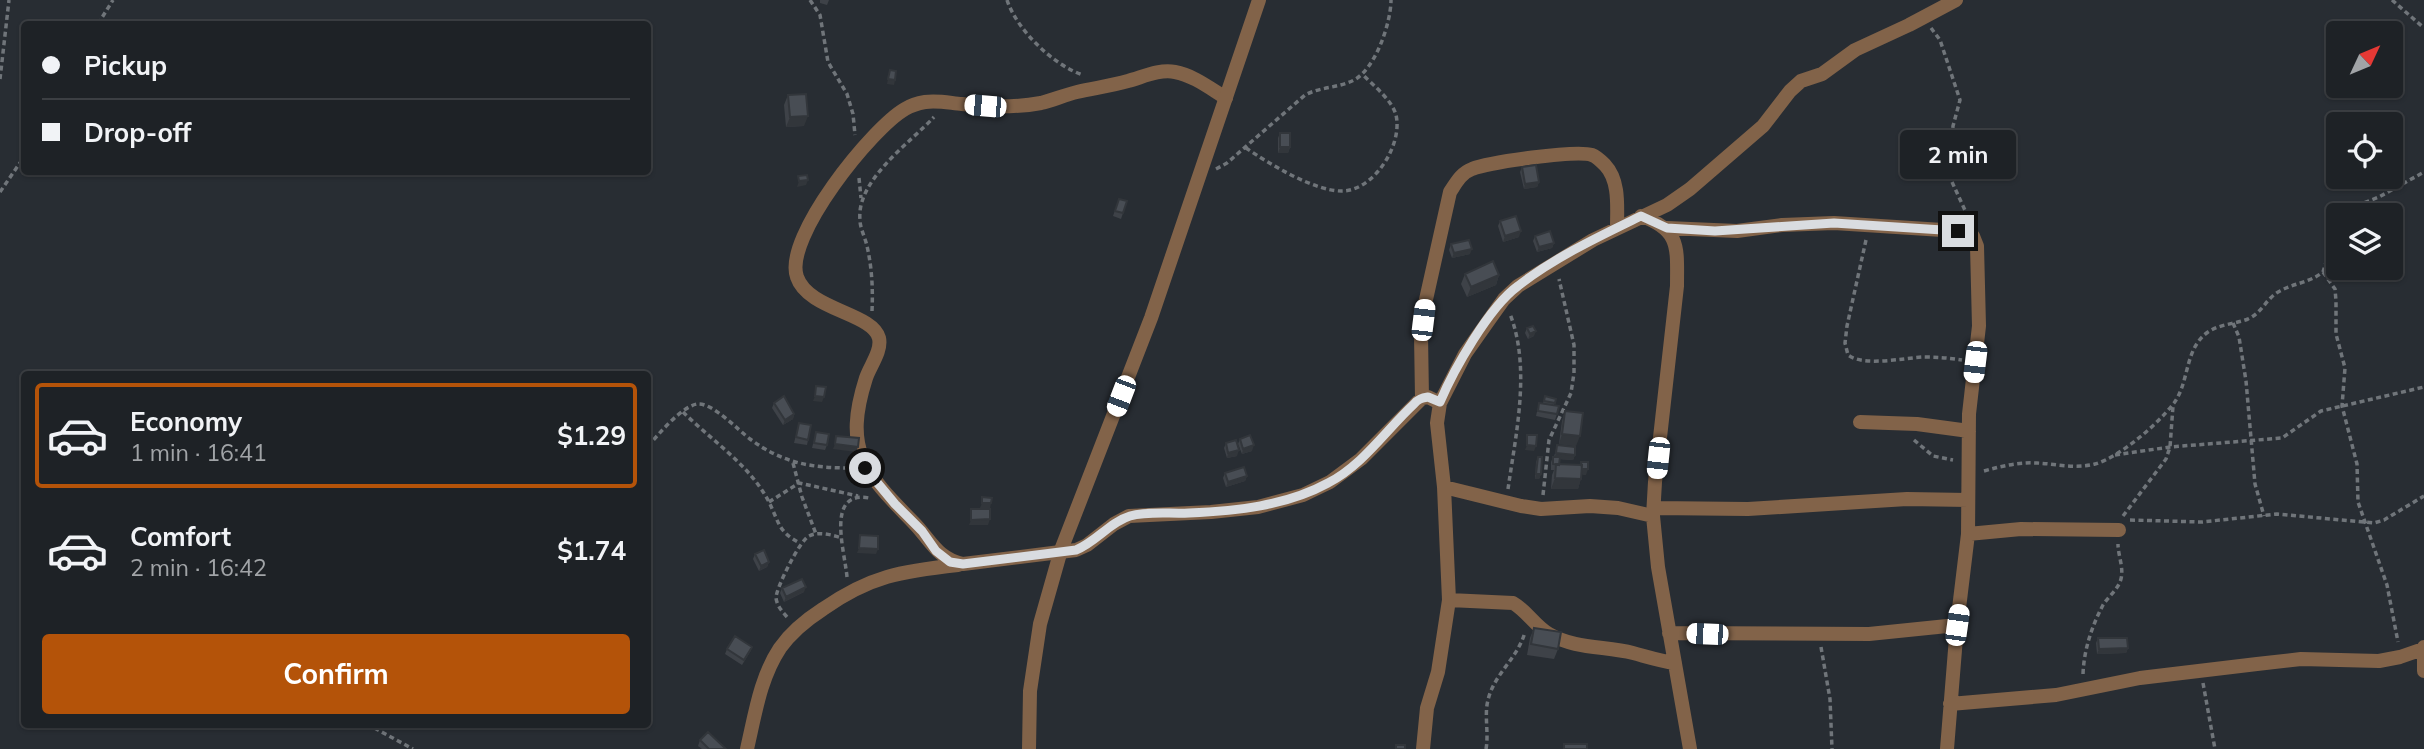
<!DOCTYPE html>
<html lang="en">
<head>
<meta charset="utf-8">
<style>
	body { margin:0; font-family:Mulish,sans-serif; background:#2b2f32; color:#f1f3f6; height:100vh; display:flex; flex-direction:column; font-size:26px; white-space:nowrap }
	* { box-sizing:border-box; margin:0 }
	p { font-size:23px; color:#a1a4a7 }
	.icon { flex:none; width:38px; height:38px; fill:none; stroke:currentColor; stroke-width:2; stroke-linecap:round; stroke-linejoin:round }
	.map { position:relative; flex:1; overflow:hidden }
	.sheet { position:absolute; left:21px; top:371px; width:630px; height:357px; display:flex; flex-direction:column; background:#1e2226; border-radius:7px; box-shadow:0 2px 5px #0004,0 0 0 2px #3c3f43 }
	.sheet>* { flex:none }
	.top-card { position:absolute; left:21px; top:21px; width:630px; height:154px; border-radius:7px; box-shadow:0 2px 5px #0004,0 0 0 2px #3c3f43; display:grid; align-content:center; height:154px; padding:0 21px; background:#1e2226 }
	.needle { width:46px; rotate:46deg }
	.controls { position:absolute; left:2326px; top:21px; display:grid; gap:14px }
	.controls a { display:grid; place-items:center; width:77px; height:77px; border-radius:7px; background:#1e2226; box-shadow:0 2px 5px #0004,0 0 0 2px #3c3f43; font-size:35px }
	.end { position:absolute; width:32px; height:32px; margin:-16px; border:9px solid #d9dce0; background:#111; box-shadow:0 0 0 4px #111 }
	.from { border-radius:50% }
	.bubble { position:absolute; height:49px; border-radius:7px; background:#1e2226; box-shadow:0 2px 5px #0004,0 0 0 2px #3c3f43; font-size:23px; font-weight:700; line-height:49px; text-align:center }
	.car { position:absolute; width:21px; height:42px; margin:-21px -10px; border-radius:9px; box-shadow:0 0 5px 2px #0007; background:linear-gradient(#fff 24%,#345 0 40%,#fff 0 76%,#345 0 86%,#fff 0) }
	.top-card b { display:flex; align-items:center; gap:24px; height:66px; font-size:26px }
	.top-card b+b { border-top:2px solid #3c3f43 }
	.top-card i { width:18px; height:18px; background:#f1f3f6 }
	ul { padding:12px 0 0; list-style:none }
	li { display:flex; align-items:center; gap:21px; height:105px; margin:0 14px 10px; padding:0 7px; border:4px solid transparent; border-radius:7px }
	li div { flex:1 }
	li b { display:block; font-size:26px }
	li em { font-style:normal; font-weight:700 }
	li.current { border-color:#b45309 }
	li>.icon { width:63px; height:63px; stroke-width:1.5 }
	.primary-button { display:flex; gap:14px; margin-top:auto; padding:14px 21px }
	.primary-button a { flex:1; height:80px; border-radius:7px; background:#b45309; color:#fff; font-size:28px; font-weight:700; line-height:80px; text-align:center }
	.map>svg:first-child { display:block }
	.lines { fill:none; stroke-linecap:round; stroke-linejoin:round }
	.path { stroke:#70757a; stroke-width:3.5; stroke-dasharray:5 3.5; stroke-linecap:butt }
	.minor { stroke:#826349; stroke-width:14 }
	.tertiary { stroke:#826349; stroke-width:14 }
	.wall { fill:#3e4248 }
	.shaded-wall { fill:#32363b }
	.building { fill:#484d54; stroke:#32363b; stroke-width:2 }
	.route { stroke:#d9dce0; stroke-width:9 }
</style>
</head>
<body>
<div class="map">
<svg width="2424" height="749" viewBox="0 0 2424 749">
	<rect width="100%" height="100%" fill="#282d33"/>
	<g class="lines">
		<path class="path" d="M810,0L820,15L828,62L847,94L853,114L855,135
			M1007,0C1017,30 1053,65 1083,75
			M2392,0L2424,28
			M98,24L113,0
			M1931,28L1940,40L1960,100L1953,126L1950,168L1952,182L1969,219
			M0,79L9,0
			M1246,148C1268,163 1315,192 1343,191C1374,190 1403,145 1396,115C1392,100 1373,85 1362,74
			M1216,169L1227,163L1305,95C1320,87 1337,88 1352,81C1375,71 1391,23 1391,0
			M859,178L861,198
			M0,192L24,157
			M2343,215L2348,209L2379,197L2424,172
			M1866,240L1847,326L1845,343L1848,355C1864,367 1903,358 1923,357C1937,357 1949,358 1962,360
			M2323,272L2335,289L2336,301V334L2345,368L2342,406L2357,464L2358,502L2387,585L2398,642
			M872,311C873,289 872,268 867,246C865,237 860,228 860,220C856,180 910,143 934,117
			M2233,323L2239,337L2246,381L2255,484L2264,516
			M683,412C711,440 750,465 769,502C779,522 778,532 800,543
			M1914,440L1933,456L1953,460
			M648,446C659,434 681,407 697,404C712,402 738,430 750,439C784,464 812,468 853,468
			M2115,455L2170,447L2282,438L2321,411L2424,387
			M793,463L802,497L816,534
			M1984,471C2002,466 2019,462 2037,463C2056,464 2076,469 2095,464C2120,457 2158,424 2174,403C2190,381 2184,349 2208,332C2220,324 2235,324 2248,319C2262,313 2267,297 2280,291C2294,283 2309,283 2323,272L2338,223
			M1508,489C1516,433 1531,368 1510,314
			M1543,495L1549,440L1571,393L1574,373V345L1559,279
			M769,502L799,483L858,496
			M2123,516L2166,459L2170,447L2173,406
			M2130,520L2202,522L2277,514L2374,523L2384,520L2424,496
			M847,577C845,552 825,490 869,498
			M787,617C782,611 777,606 776,598C776,588 800,540 809,536C819,531 832,535 842,538
			M1821,647L1830,699L1832,749
			M2083,674C2084,649 2092,626 2103,605C2108,597 2116,591 2120,582C2125,570 2118,556 2118,544
			M2203,683L2215,749
			M367,724L413,749
			M1486,749C1489,733 1484,715 1488,700C1494,674 1518,658 1525,632"/>
		<path class="minor" d="M1226,98C1211,89 1193,75 1175,72C1159,69 1143,77 1128,81C1111,86 1094,88 1077,92C1065,95 1053,100 1041,103C1014,108 989,107 962,104C950,103 937,100 925,102C919,103 910,106 905,109C872,128 783,238 797,277C808,310 873,313 879,338C882,351 870,366 866,378C843,450 864,472 913,522C930,539 937,559 963,564L1076,550L1087,545L1114,524L1129,516L1211,512L1258,507L1303,495L1330,482L1361,459L1422,398L1428,397L1440,403
			M1641,216C1681,230 1677,248 1677,286L1655,482L1653,516L1658,567L1690,749
			M1667,228L1737,231L1782,225L1834,223L1958,231L1967,232L1973,236L1977,246L1979,326L1969,414L1968,534L1957,625L1947,749
			M1422,398L1421,335L1425,304L1450,192C1456,183 1461,173 1472,169C1489,162 1576,150 1592,155C1595,156 1602,162 1605,165C1620,181 1617,207 1617,228
			M1860,422L1917,424L1969,431
			M1444,487L1521,506L1541,509L1590,506L1618,508L1653,516
			M1654,508L1748,509L1907,499L1968,500
			M1968,534L2021,529L2119,530
			M1449,600L1513,603C1527,611 1535,626 1549,634C1575,649 1605,646 1633,653C1648,657 1660,661 1675,663
			M1669,633L1869,634L1957,625
			M2424,647V671
			M1950,704L2056,695L2140,678L2257,664L2301,659L2379,661L2400,657L2423,649
			M747,749C755,715 760,678 780,648C792,631 806,620 823,609C870,576 902,571 958,565
			M1423,749L1427,708L1438,672L1449,600L1444,487L1437,423L1440,403L1465,354L1489,320L1504,299L1518,286L1593,240L1667,205L1690,189L1763,126L1790,91L1801,81L1822,74L1855,50L1909,25L1956,0"/>
		<path class="tertiary" d="M1029,749L1030,691L1040,624L1061,550L1151,318L1259,0"/>
	</g>
	<path class="wall" d="M820,0H829L827,5L820,3Z
		M788,95L804,126L786,127L784,105Z
		M1280,133L1290,147L1288,153H1278V138Z
		M1522,167L1539,182L1537,187L1524,189L1520,172Z
		M1119,199L1127,201L1121,219L1113,216Z
		M1500,221L1519,237L1503,242L1498,226Z
		M1535,236L1554,243L1552,248L1537,252L1533,241Z
		M1451,244L1470,254L1452,258L1449,250Z
		M1465,274L1499,275L1496,285L1467,297L1461,284Z
		M1527,328L1534,336L1528,339L1525,333Z
		M1545,396L1556,399L1554,405L1557,414L1555,420L1536,416L1539,403H1543Z
		M774,403L794,414L793,419L783,425L772,408Z
		M1565,411L1576,446L1559,444L1562,421Z
		M799,423L808,440L807,445L794,443Z
		M816,432L827,445L825,450L812,448Z
		M1240,439L1252,451L1242,454L1238,444Z
		M1226,443L1237,456L1227,458L1224,448Z
		M1557,445L1575,455L1573,460L1560,459L1559,465H1580L1581,462L1586,475L1582,474L1578,489H1551L1552,475L1554,470H1551V462L1553,457H1554Z
		M1538,457L1541,474L1539,479H1535L1536,462Z
		M1225,473L1247,476L1245,481L1226,487L1223,478Z
		M755,554L769,562L767,567L759,571L753,559Z
		M782,588L804,592L784,602L780,593Z
		M1534,628L1558,649L1554,659L1527,655L1530,638Z
		M2098,638L2128,648L2126,653L2097,654L2096,643Z
		M752,647L750,652L742,665L725,654L727,649Z
		M700,740L726,749H702L698,746Z"/>
	<path class="shaded-wall" d="M888,79L895,80L894,85L887,84Z
		M808,116L804,126L786,127L790,117Z
		M1280,147H1290L1288,153H1278Z
		M808,180L806,185L797,187L799,181Z
		M1539,182L1537,187L1524,189L1525,184Z
		M1521,231L1519,237L1503,242L1505,236Z
		M1554,243L1552,248L1537,252L1539,247Z
		M1472,249L1470,254L1452,258L1454,253Z
		M1499,275L1496,285L1467,297L1471,287Z
		M1536,331L1534,336L1528,339L1530,334Z
		M815,396L824,397L822,402L813,401Z
		M794,414L793,419L783,425L785,420Z
		M1562,434L1580,436L1576,446L1559,444Z
		M835,444L858,447L856,452L833,449Z
		M1254,445L1252,451L1242,454L1243,449Z
		M1527,445L1536,446L1534,451L1525,450Z
		M1239,450L1237,456L1227,458L1228,453Z
		M1556,453L1575,455L1573,460L1554,459Z
		M1580,469H1588L1586,475L1579,474Z
		M1536,474H1541L1539,479H1535Z
		M1247,476L1245,481L1226,487L1228,482Z
		M1555,478L1581,479L1578,489H1551Z
		M982,503H991L990,509L980,508Z
		M990,519L988,525H969L971,520Z
		M859,548L878,549L876,554L857,553Z
		M769,562L767,567L759,571L761,566Z
		M806,587L804,592L784,602L786,597Z
		M2128,648L2126,653L2097,654L2099,649Z"/>
	<path class="building" d="M890,70L896,71L895,80L888,79Z
		M806,94L808,116L790,117L788,95Z
		M1280,133H1290V147H1280Z
		M1536,165L1539,182L1525,184L1522,167Z
		M807,175L808,180L799,181L798,176Z
		M1119,199L1127,201L1123,213L1115,211Z
		M1516,216L1521,231L1505,236L1500,221Z
		M1550,231L1554,243L1539,247L1535,236Z
		M1469,240L1472,249L1454,253L1451,244Z
		M1493,261L1499,275L1471,287L1465,274Z
		M1533,326L1536,331L1530,334L1527,328Z
		M816,386L826,387L824,397L815,396Z
		M784,396L794,414L785,420L774,403Z
		M1545,396L1556,399L1555,403L1544,401Z
		M1539,403L1559,406L1557,414L1538,411Z
		M1565,411L1583,413L1580,436L1562,434Z
		M799,423L811,425L808,440L796,437Z
		M816,432L829,434L827,445L814,443Z
		M1250,435L1254,445L1243,449L1240,439Z
		M1527,435H1537L1536,446L1527,445Z
		M836,436L859,438L858,447L835,444Z
		M1236,440L1239,450L1228,453L1226,443Z
		M1557,445L1575,447V455L1556,453Z
		M1538,457H1542L1541,474H1536Z
		M1553,457H1560L1559,465L1553,464Z
		M1581,462H1588V469H1582Z
		M1556,464L1582,465L1581,479L1555,478Z
		M1244,467L1247,476L1228,482L1225,473Z
		M982,497L992,498L991,503H982Z
		M971,509H990V519L971,520Z
		M860,535L878,536V549L859,548Z
		M764,550L769,562L761,566L755,554Z
		M802,579L806,587L786,597L782,588Z
		M1534,628L1561,632L1558,649L1531,644Z
		M735,636L752,647L744,660L727,649Z
		M2098,638H2127L2128,648L2099,649Z
		M708,732L726,749H709L700,740Z
		M1564,744H1587V749H1564Z
		M1396,745H1405V749H1396Z"/>
	<g class="lines">
		<path class="route" d="M865,468L895,504L922,531L936,551L950,562L963,564L1076,550C1096,542 1110,522 1130,516C1148,511 1170,514 1189,513C1236,511 1286,506 1328,483C1363,465 1386,430 1414,404C1418,399 1422,398 1428,397L1440,402C1454,369 1489,307 1518,286C1555,257 1600,236 1641,216L1667,228L1715,231L1834,223L1958,231"/>
	</g>
</svg>
<div class="controls">
<a><svg class="needle" viewBox="-14 -14 28 28"><path d="M0-13l5 13h-10z" fill="#e53935"/><path d="M0 13l5-13h-10z" fill="#a1a4a7"/></svg></a>
<a><svg class="icon" aria-label="locate" viewBox="0 0 24 24"><circle cx="12" cy="12" r="6"/><path d="M12 2v4M12 18v4M2 12h4M18 12h4"/></svg></a>
<a><svg class="icon" aria-label="layers" viewBox="0 0 24 24"><path d="M12 4l9 5-9 5-9-5zM3 14l9 5 9-5"/></svg></a>
</div>
<i class="end from" style="left:865px;top:468px"></i>
<i class="end" style="left:1958px;top:231px"></i>
<div class="bubble" style="left:1900px;top:130px;width:116px">2 min</div>
<i class="car" style="left:985px;top:106px;rotate:275deg"></i>
<i class="car" style="left:1423px;top:320px;rotate:7deg"></i>
<i class="car" style="left:1975px;top:362px;rotate:187deg"></i>
<i class="car" style="left:1121px;top:396px;rotate:201deg"></i>
<i class="car" style="left:1658px;top:458px;rotate:186deg"></i>
<i class="car" style="left:1957px;top:625px;rotate:8deg"></i>
<i class="car" style="left:1707px;top:634px;rotate:272deg"></i>
<div class="top-card">
<b><i class="from"></i>Pickup</b>
<b><i></i>Drop-off</b>
</div>
<section class="sheet">
<ul>
<li class="current"><svg class="icon" aria-label="car" viewBox="0 0 24 24"><path d="M5 17H2v-5l4-1 3-4h7l3 4 3 1v5h-3M9 17h6M6 11h13"/><circle cx="7" cy="17" r="2"/><circle cx="17" cy="17" r="2"/></svg><div><b>Economy</b><p>1 min · 16:41</p></div><em>$1.29</em></li>
<li><svg class="icon" aria-label="car" viewBox="0 0 24 24"><path d="M5 17H2v-5l4-1 3-4h7l3 4 3 1v5h-3M9 17h6M6 11h13"/><circle cx="7" cy="17" r="2"/><circle cx="17" cy="17" r="2"/></svg><div><b>Comfort</b><p>2 min · 16:42</p></div><em>$1.74</em></li>
</ul>
<div class="primary-button"><a>Confirm</a></div>
</section>
</div>
</body>
</html>
